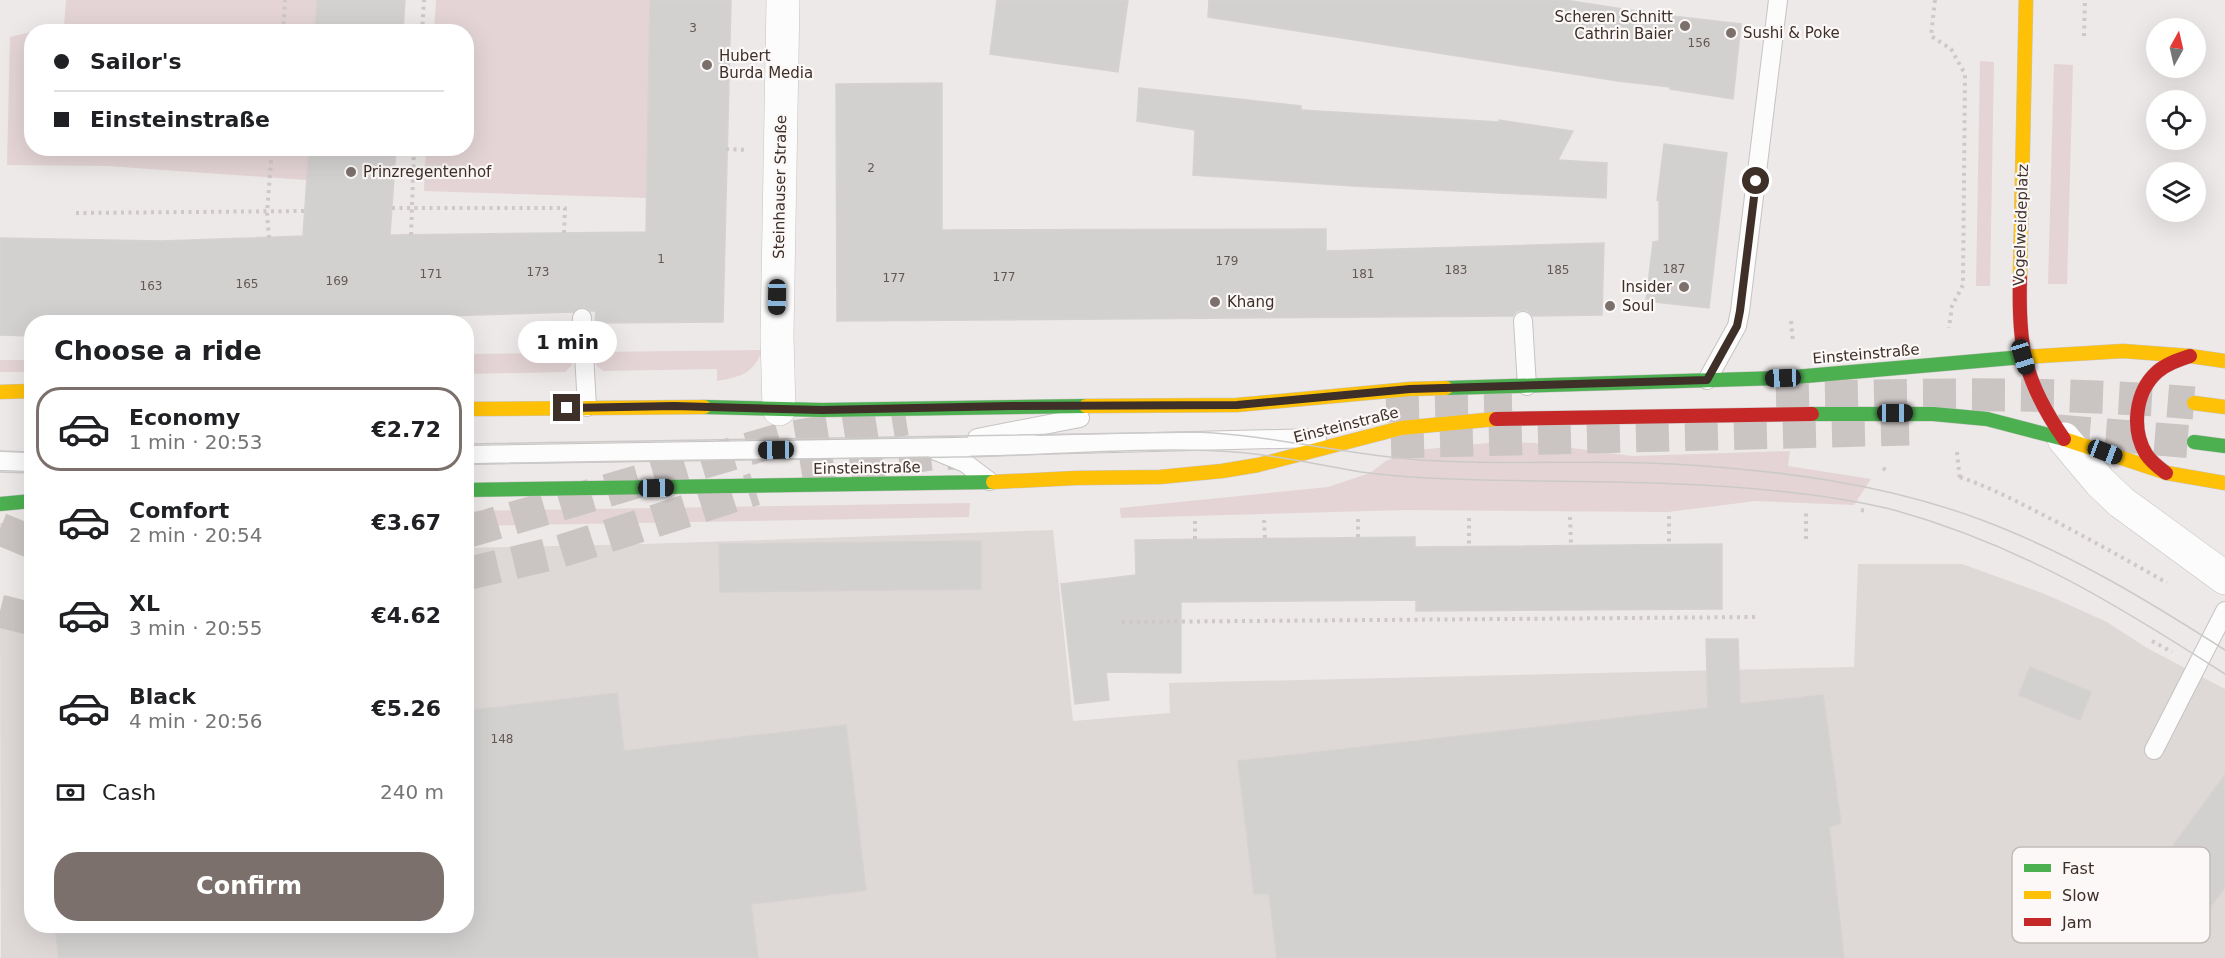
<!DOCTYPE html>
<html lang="en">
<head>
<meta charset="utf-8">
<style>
	body { margin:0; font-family:"DejaVu Sans",sans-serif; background:#f2f2f2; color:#202124; height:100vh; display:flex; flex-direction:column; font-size:22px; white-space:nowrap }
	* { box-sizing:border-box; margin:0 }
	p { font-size:20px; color:#757577 }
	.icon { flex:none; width:33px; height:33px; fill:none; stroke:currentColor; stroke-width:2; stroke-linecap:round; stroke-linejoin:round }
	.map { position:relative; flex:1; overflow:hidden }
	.details { position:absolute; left:24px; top:315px; width:450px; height:618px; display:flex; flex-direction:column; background:#fff; border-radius:24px; box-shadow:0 6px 24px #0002 }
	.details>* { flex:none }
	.hud { position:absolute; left:24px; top:24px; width:450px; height:132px; border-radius:24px; box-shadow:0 6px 24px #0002; display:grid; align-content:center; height:132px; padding:0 30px; background:#fff }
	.needle { width:39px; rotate:8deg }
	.fabs { position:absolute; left:2146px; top:18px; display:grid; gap:12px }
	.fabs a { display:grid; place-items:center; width:60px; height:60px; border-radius:50%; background:#fff; box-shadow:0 6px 24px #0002; font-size:30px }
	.end { position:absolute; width:27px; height:27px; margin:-14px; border:8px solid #3e2f28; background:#fff; box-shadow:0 0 0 3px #fff }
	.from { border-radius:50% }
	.bubble { position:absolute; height:42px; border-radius:21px; background:#fff; box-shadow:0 6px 24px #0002; font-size:20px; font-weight:700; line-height:42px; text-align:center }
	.car { position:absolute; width:18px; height:36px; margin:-18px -9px; border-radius:8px; box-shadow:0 0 4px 2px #0007; background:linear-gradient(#222 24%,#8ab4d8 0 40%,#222 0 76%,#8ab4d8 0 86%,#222 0) }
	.hud b { display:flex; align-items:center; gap:21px; height:57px; font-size:22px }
	.hud b+b { border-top:2px solid #e0e0e0 }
	.hud i { width:15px; height:15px; background:#202124 }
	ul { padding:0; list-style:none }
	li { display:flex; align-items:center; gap:18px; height:84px; margin:0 12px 9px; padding:0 18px; border:3px solid transparent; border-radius:24px }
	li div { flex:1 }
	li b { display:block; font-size:22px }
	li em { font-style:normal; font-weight:700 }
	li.on { border-color:#7b706b }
	li>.icon { width:54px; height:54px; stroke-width:1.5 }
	h2 { padding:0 30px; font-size:27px; line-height:72px }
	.pay { display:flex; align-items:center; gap:15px; height:66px; padding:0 30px; font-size:22px }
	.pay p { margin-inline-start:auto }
	.primary-button { display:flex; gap:12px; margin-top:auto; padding:12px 30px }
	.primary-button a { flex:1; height:69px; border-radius:24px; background:#7b706b; color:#fff; font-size:24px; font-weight:700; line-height:69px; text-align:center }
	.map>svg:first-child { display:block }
	.built { fill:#ded8d7 }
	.green { fill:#e4d4d5 }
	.building { fill:#d3d0d0; stroke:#d6d2d1; stroke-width:1.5 }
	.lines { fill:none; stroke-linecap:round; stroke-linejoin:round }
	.highway-tunnel { stroke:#cac4c2; stroke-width:33; stroke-dasharray:33 16; stroke-linecap:butt }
	.lane-casing { stroke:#c6c3c2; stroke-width:20 }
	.street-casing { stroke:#c6c3c2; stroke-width:34 }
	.fast-casing { stroke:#c8c4c3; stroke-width:15 }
	.slow-casing { stroke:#c8c4c3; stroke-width:15 }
	.jam-casing { stroke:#c8c4c3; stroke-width:15 }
	.path { stroke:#cec9c8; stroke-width:4; stroke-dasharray:3 4.5; stroke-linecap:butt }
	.lane { stroke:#fcfcfc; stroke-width:18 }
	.street { stroke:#fcfcfc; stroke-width:33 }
	.fast { stroke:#4caf50; stroke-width:14 }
	.slow { stroke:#ffc107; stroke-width:14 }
	.jam { stroke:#c62828; stroke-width:14 }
	.tram { stroke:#cccac9; stroke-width:1.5 }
	.route { stroke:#3e2f28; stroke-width:8 }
	.poi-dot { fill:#7b706b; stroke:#fbf8f7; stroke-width:2 }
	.labels { text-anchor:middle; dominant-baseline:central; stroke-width:4.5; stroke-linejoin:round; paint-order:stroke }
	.number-label { font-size:12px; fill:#645853 }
	.poi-label { font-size:15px; fill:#3e2f28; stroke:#fbf8f7; text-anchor:start }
	.street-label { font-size:15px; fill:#3e2f28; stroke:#fbf8f7 }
	.key { fill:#fbf8f7; stroke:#c2bcb9; stroke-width:1.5 }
	.key-label { font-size:16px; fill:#3e2f28 }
</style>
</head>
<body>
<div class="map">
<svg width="2225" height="958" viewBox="0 0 2225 958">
	<rect width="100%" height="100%" fill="#ede9e8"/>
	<path class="built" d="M1053,530L1073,721L1170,713L1169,683L1854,667L1858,564H1962L2045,594L2107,622L2147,648L2225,689V958H1L0,617L23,618L31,608L32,926H466L467,548L645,544Z"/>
	<path class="green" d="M66,0H317L315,31L36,32L64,26Z
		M436,0H650L647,198L424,191L426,149L466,148V32L434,31Z
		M31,32L32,148L309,149L307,180L107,166L7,165L10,37Z
		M1980,61L1994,62L1990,286H1976Z
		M2054,64L2073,65L2067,284H2048Z
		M762,350C754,374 740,377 717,381V369L603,371L596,365V352Z
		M572,353V365L565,372L467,374V354Z
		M0,360H31V372H0Z
		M1498,442L1534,443L1633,456L1790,451L1788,466L1871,479L1854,505L1756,501L1668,512L1407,510L1121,518L1120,508L1328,487L1370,473L1386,461L1408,451Z
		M970,503L969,517L466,526L467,511Z
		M31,521V535H0V523Z"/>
	<path class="building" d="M317,0H405L403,32H315Z
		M650,0H731L723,322L595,323L596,311H591L582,307L573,312L410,317L223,322H32V336L0,335V238L161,241L303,236L309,148H396L390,235L646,232Z
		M997,0H1128L1118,72L990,54Z
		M1209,0H1565L1655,14L1741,24L1733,99L1670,89V87L1618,81L1208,17Z
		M942,83V230L1326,229V251L1604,243L1602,315L1533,316L1528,311L1523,310L1517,311L1513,316L837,321L836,84Z
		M1139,88L1301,106V110L1499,122V120L1573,131L1558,160L1607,163L1606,198L1353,186L1193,175L1195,130L1137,121Z
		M1664,144L1727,153L1709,308L1646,301L1653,242L1659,241V201L1657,200Z
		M1415,537V547L1722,544V609L1416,611V600L1181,602V673L1106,672L1109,700L1075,704L1061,584L1136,575L1135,540Z
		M981,541V589L720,592L719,544Z
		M1706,639H1738L1740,704L1823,695L1841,823L1829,827L1844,958H1277L1269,894H1254L1238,761L1708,708Z
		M2030,667L2091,692L2080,720L2019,695Z
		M617,693L624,751L846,725L866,890L751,904L758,958H59L55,926H466V711Z
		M2225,775V887L2207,912L2153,873Z"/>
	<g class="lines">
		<path class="highway-tunnel" d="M1776,398C1916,395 2055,391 2194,403
			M1386,406L1512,403
			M2057,431L2194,442
			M1391,442L1909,429
			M802,475L930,454L958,453
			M0,529L32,542
			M466,532L786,438L906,419
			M466,574L555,553L755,489
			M0,611L32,619"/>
		<defs>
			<path id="lane" d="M582,318L587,407
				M1523,321L1527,386
				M1707,380L1737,326L1740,311L1778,0
				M977,438L1080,418
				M936,451L965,463L989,481
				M466,455L955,447L1317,438
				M0,461L32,462
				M2154,750L2225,611"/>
			<path id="street" d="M779,409L777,337L783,0
				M2064,439L2100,482L2121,502L2225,578"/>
			<path id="fast" d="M1446,388L1783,378L2023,357
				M704,407L822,410L1086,406
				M1812,414H1933L1987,419L2064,439
				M2194,442L2225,446
				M466,490L993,482
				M0,504L32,501"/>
			<path id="slow" d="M2020,278L2026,0
				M2023,357L2123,351L2190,356L2225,361
				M0,392L32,391
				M2194,403L2225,407
				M1086,406L1237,405L1410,389L1446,388
				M466,409L704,407
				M2064,439L2167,473L2225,483
				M993,482L1076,478L1160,477L1222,471L1258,465L1401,428L1496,419"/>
			<path id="jam" d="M2020,278C2018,348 2024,381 2064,439
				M1496,419L1812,414
				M2166,473C2158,467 2151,462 2146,454C2131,429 2135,392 2157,372C2166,364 2178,360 2190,356"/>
		</defs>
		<use href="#lane" class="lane-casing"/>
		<use href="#street" class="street-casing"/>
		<use href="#fast" class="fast-casing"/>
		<use href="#slow" class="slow-casing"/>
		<use href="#jam" class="jam-casing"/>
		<path class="path" d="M1935,0L1931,36L1951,49L1965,74L1963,285L1952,306L1949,328
			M283,32L285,0
			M422,32L424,0
			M2084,36L2085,0
			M726,149L747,150
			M392,208H565L564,233
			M76,213L305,211
			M411,235L414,148
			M269,238L267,213L272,148
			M276,321L277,322
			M1791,321L1793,343
			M410,322V317
			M1957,452L1960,481
			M1883,468L1888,472
			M1960,477C1992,488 2022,504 2053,520C2091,540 2129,561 2167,583
			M1861,510L1868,511
			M1669,516V545
			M1570,517L1571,545
			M1469,518V547
			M1264,520L1265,539
			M1195,521V539
			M1358,537V519
			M1806,539V512
			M1122,622L1759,617
			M2152,641L2172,652"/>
		<use href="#lane" class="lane"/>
		<use href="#street" class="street"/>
		<use href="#fast" class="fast"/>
		<use href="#slow" class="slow"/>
		<use href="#jam" class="jam"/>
		<path class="tram" d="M466,444L1197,432C1273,435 1346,455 1421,460C1505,466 1589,459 1673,464C1776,470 1882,483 1979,519C2066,551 2147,600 2225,650
			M0,451L32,452
			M466,464C630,460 793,459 956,457C1043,456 1131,447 1218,451C1267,453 1313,464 1361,472C1391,476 1422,478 1452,479C1563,483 1675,479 1787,492C1823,496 1858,501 1894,510C2020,545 2116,604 2225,674
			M0,472L32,473"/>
	</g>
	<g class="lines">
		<path class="route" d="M567,408L674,406L822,410L1010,406L1237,405L1410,389L1707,380L1737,326L1740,311L1756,181"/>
	</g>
	<g class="poi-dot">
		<circle cx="1685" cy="26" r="6"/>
		<circle cx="1731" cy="33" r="6"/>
		<circle cx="707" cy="65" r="6"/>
		<circle cx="351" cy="172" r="6"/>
		<circle cx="1684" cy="287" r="6"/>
		<circle cx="1215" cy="302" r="6"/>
		<circle cx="1610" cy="306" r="6"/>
	</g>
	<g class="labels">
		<g class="number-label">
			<text x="693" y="28">3</text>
			<text x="1699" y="43">156</text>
			<text x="871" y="168">2</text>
			<text x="661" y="259">1</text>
			<text x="1227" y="261">179</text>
			<text x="1674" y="269">187</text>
			<text x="1456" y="270">183</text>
			<text x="1558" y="270">185</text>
			<text x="538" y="272">173</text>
			<text x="431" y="274">171</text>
			<text x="1363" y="274">181</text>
			<text x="1004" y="277">177</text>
			<text x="894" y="278">177</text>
			<text x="337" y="281">169</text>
			<text x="247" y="284">165</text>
			<text x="151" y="286">163</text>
			<text x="502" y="739">148</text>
		</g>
		<g class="poi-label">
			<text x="1673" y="17" text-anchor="end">Scheren Schnitt<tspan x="1673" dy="17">Cathrin Baier</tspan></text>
			<text x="1743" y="33">Sushi &amp; Poke</text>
			<text x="719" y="56">Hubert<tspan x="719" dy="17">Burda Media</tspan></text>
			<text x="363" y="172">Prinzregentenhof</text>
			<text x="1672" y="287" text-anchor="end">Insider</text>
			<text x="1227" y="302">Khang</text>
			<text x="1622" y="306">Soul</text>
		</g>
		<g class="street-label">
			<text transform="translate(780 187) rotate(-89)">Steinhauser Straße</text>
			<text transform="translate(2021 225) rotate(-88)">Vogelweideplatz</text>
			<text transform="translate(1866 354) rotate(-5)">Einsteinstraße</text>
			<text transform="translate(1346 425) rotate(-14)">Einsteinstraße</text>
			<text transform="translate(867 468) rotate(-1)">Einsteinstraße</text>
		</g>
	</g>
	<rect x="2012" y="847" width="198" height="96" rx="9" class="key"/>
	<rect x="2024" y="864" width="27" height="8" fill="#4caf50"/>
	<rect x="2024" y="891" width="27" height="8" fill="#ffc107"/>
	<rect x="2024" y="918" width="27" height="8" fill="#c62828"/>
	<g class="key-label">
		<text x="2062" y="874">Fast</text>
		<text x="2062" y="901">Slow</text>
		<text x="2062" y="928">Jam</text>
	</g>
</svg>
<div class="fabs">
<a><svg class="needle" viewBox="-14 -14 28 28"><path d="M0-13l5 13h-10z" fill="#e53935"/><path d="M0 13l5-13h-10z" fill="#757577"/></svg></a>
<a><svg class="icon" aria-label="locate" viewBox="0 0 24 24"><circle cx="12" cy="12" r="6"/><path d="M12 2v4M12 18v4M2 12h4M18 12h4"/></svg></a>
<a><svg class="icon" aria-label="layers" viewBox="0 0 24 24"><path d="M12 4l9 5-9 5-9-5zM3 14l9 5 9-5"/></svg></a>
</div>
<i class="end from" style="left:1756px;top:181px"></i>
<i class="end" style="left:567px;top:408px"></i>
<div class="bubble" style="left:518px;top:321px;width:99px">1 min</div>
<i class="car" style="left:777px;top:297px;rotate:181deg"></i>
<i class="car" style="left:2023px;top:357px;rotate:163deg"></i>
<i class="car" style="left:1783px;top:378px;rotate:268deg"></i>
<i class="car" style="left:1895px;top:413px;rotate:90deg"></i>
<i class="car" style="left:776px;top:450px;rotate:269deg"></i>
<i class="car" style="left:2105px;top:452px;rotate:111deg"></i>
<i class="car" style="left:656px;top:488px;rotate:89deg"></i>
<div class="hud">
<b><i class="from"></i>Sailor's</b>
<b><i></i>Einsteinstraße</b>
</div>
<section class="details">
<h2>Choose a ride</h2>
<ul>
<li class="on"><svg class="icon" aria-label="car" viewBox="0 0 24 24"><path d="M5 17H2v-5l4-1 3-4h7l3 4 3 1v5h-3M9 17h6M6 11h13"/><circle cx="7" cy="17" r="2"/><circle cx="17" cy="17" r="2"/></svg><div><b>Economy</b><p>1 min · 20:53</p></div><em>€2.72</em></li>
<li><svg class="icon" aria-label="car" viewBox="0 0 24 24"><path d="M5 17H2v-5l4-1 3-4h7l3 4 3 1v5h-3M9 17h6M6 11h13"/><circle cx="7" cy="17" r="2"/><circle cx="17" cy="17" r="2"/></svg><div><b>Comfort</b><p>2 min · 20:54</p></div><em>€3.67</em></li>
<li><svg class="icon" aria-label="car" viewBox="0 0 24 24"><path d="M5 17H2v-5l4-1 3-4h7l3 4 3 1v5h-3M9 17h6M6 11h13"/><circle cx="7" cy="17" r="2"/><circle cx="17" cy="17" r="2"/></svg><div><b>XL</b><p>3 min · 20:55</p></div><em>€4.62</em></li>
<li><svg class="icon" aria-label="car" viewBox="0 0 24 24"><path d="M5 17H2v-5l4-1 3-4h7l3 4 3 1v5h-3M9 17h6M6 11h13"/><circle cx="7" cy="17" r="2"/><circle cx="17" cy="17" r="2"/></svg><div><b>Black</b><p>4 min · 20:56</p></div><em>€5.26</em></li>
</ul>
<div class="pay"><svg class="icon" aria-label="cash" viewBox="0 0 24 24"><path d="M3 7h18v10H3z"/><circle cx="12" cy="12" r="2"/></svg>Cash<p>240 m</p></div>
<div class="primary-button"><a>Confirm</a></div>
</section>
</div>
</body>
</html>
